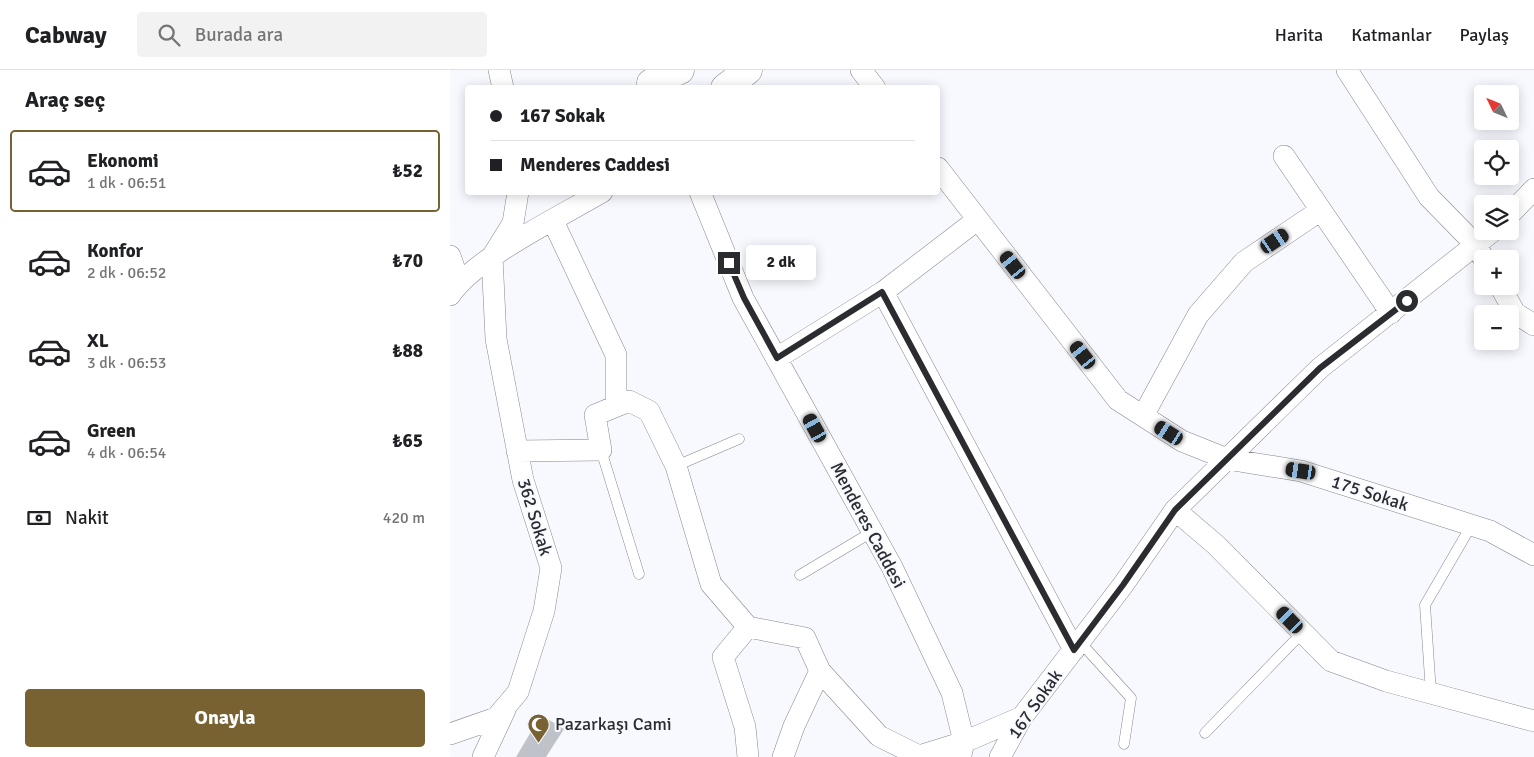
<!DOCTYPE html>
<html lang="tr">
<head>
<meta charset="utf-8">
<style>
	body { margin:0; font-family:Signika,sans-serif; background:#f2f2f2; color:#202124; height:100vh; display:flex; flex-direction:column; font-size:19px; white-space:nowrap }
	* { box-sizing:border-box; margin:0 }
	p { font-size:16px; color:#757577 }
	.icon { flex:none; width:28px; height:28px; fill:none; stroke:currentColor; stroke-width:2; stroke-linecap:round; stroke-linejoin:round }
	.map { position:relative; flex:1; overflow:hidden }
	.drawer { display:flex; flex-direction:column; background:#fff; width:450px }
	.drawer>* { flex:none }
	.guide { position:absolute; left:15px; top:15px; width:475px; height:110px; border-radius:5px; box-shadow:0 2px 12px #0003; display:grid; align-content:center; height:110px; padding:0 25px; background:#fff }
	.needle { width:32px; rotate:313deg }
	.fabs { position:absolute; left:1024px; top:15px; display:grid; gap:10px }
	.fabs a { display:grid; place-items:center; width:45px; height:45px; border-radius:5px; background:#fff; box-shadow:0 2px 12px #0003; font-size:25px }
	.end { position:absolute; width:22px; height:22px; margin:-11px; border:6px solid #2b2c2f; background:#fff; box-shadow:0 0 0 2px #fff }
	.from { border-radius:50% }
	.bubble { position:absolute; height:35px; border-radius:5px; background:#fff; box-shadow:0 2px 12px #0003; font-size:16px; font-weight:700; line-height:35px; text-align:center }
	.car { position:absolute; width:15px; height:30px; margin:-15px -8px; border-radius:6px; box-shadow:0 0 4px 1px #0007; background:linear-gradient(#222 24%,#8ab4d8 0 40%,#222 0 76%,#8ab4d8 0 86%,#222 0) }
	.guide b { display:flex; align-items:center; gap:18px; height:48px; font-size:19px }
	.guide b+b { border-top:1px solid #e0e0e0 }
	.guide i { width:12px; height:12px; background:#202124 }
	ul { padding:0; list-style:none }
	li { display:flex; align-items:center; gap:15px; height:82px; margin:0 10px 8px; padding:0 15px; border:2px solid transparent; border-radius:5px }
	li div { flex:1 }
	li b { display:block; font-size:19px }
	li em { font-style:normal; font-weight:700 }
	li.active { border-color:#796232 }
	li>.icon { width:45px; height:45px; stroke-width:1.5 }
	h2 { padding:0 25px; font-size:22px; line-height:60px }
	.pay { display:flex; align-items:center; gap:12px; height:55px; padding:0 25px; font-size:19px }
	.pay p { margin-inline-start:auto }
	.primary-button { display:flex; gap:10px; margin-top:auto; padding:10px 25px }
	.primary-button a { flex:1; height:58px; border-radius:5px; background:#796232; color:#fff; font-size:20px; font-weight:700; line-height:58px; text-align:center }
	header { display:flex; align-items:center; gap:30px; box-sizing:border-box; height:70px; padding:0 25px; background:#fff; border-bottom:1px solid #e0e0e0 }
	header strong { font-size:24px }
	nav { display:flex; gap:28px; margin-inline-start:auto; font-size:18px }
	.search { width:350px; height:45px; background:#f2f2f2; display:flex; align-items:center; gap:12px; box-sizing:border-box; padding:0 18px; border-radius:5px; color:#757577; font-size:19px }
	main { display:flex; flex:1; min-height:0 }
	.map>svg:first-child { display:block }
	.building { fill:#bfc2c9 }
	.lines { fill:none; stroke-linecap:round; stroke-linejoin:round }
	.lane-casing { stroke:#85878e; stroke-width:11 }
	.street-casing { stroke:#85878e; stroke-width:22 }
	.primary-casing { stroke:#85878e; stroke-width:29 }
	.lane { stroke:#fff; stroke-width:10 }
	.street { stroke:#fff; stroke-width:21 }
	.primary { stroke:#fff; stroke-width:28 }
	.route { stroke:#2b2c2f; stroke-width:6 }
	.labels { text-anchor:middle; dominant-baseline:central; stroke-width:4; stroke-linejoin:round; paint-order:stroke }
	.street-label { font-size:18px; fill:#2b2c2f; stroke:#f7f9ff }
	.poi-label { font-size:18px; fill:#2b2c2f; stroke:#f7f9ff; text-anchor:start }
</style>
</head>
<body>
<header>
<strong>Cabway</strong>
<div class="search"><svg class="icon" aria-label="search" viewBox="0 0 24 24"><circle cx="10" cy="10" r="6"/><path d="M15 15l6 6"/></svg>Burada ara</div>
<nav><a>Harita</a><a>Katmanlar</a><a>Paylaş</a></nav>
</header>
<main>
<section class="drawer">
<h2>Araç seç</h2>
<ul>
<li class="active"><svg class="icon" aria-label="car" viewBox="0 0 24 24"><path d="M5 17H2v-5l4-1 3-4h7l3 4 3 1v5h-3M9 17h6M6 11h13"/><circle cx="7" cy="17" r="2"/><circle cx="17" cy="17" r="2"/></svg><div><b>Ekonomi</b><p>1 dk · 06:51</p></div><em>₺52</em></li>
<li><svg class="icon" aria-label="car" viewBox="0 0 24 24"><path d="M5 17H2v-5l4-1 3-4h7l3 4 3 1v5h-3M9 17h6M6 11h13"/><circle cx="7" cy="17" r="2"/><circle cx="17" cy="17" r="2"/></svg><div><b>Konfor</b><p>2 dk · 06:52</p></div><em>₺70</em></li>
<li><svg class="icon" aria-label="car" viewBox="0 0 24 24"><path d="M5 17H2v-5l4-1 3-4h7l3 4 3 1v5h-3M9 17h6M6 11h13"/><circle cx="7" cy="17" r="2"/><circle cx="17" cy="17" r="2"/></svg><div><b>XL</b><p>3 dk · 06:53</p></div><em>₺88</em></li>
<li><svg class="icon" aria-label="car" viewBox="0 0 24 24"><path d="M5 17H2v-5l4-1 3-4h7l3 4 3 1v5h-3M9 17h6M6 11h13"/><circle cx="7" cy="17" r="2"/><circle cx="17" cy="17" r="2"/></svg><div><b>Green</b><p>4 dk · 06:54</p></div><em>₺65</em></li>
</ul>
<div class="pay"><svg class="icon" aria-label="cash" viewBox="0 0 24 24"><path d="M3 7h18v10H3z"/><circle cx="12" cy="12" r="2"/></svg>Nakit<p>420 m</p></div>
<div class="primary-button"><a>Onayla</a></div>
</section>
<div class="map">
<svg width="1084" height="687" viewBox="0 0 1084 687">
	<rect width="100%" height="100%" fill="#f7f9ff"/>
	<path class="building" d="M91,645L114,659L96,687H66Z"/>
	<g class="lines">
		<defs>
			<path id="lane" d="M151,380L189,504
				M226,396L289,369
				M350,505L422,462
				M630,572L681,628L674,674
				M981,623L975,535L1021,456
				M755,663L853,562"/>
			<path id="street" d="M49,0L53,18
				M411,0L425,18
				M897,0L979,127L1026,175L1034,189
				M834,86L941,243
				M488,98L668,330L732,371L777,389L851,401L1040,461L1084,485
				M250,122L293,228L442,497L502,623L514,672L511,685
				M1060,144L1084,119
				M103,151L166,285V336
				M0,186L9,212
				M1050,216L1065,243L1084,255
				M433,222L624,580
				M0,225C25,188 111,146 152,122
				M327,288L433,222L527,150
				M693,346L748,245L794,192L871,140
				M67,381L151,380L145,345L179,331L199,341L226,396L261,514L298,557L355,568L370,601L429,666L469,686L514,672L572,647
				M725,440L766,475L881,591L936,611L1084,651
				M0,664L46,648L68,622L94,541L101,498L73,410L46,269L42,187L63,153L68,122
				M33,687L55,640
				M298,687L295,657L273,587L298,557
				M333,687L344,656L370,601
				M550,687L572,647L673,515L725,440L870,298L1043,161"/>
			<path id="primary" d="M201,13L230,0
				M275,18L298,0"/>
		</defs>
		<use href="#lane" class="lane-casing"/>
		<use href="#street" class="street-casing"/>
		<use href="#primary" class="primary-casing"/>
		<use href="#lane" class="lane"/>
		<use href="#street" class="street"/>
		<use href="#primary" class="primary"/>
	</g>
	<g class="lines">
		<path class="route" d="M279,193L294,228L327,288L432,222L624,580L673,515L725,440L870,298L957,231"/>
	</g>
	<defs>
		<symbol id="mosque-pin" viewBox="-11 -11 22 30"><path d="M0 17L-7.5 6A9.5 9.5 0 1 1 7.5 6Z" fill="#796232" stroke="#f7f9ff"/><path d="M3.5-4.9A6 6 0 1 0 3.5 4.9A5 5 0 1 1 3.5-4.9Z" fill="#fff"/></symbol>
	</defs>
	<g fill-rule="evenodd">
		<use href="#mosque-pin" x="76" y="642" width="25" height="34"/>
	</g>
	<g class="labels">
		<g class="street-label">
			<text transform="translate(920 423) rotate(18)">175 Sokak</text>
			<text transform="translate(85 447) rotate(73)">362 Sokak</text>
			<text transform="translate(418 455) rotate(62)">Menderes Caddesi</text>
			<text transform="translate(585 634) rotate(-55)">167 Sokak</text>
		</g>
		<g class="poi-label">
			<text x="105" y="654">Pazarkaşı Cami</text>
		</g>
	</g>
</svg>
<div class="fabs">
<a><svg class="needle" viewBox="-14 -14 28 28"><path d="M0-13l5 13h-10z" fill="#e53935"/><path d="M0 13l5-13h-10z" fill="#757577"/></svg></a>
<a><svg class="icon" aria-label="locate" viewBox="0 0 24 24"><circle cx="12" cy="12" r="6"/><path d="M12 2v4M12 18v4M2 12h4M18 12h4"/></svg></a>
<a><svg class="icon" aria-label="layers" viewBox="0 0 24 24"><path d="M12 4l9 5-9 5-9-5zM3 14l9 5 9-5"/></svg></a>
<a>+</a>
<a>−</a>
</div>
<i class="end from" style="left:957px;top:231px"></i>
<i class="end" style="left:279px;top:193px"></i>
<div class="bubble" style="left:296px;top:175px;width:70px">2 dk</div>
<i class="car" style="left:825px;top:171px;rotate:56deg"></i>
<i class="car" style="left:563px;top:195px;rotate:322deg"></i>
<i class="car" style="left:633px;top:285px;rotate:322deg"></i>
<i class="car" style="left:365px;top:358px;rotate:331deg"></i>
<i class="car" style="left:719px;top:363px;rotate:302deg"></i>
<i class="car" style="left:851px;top:401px;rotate:279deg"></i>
<i class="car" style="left:840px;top:550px;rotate:316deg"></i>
<div class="guide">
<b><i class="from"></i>167 Sokak</b>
<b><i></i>Menderes Caddesi</b>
</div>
</div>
</main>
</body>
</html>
